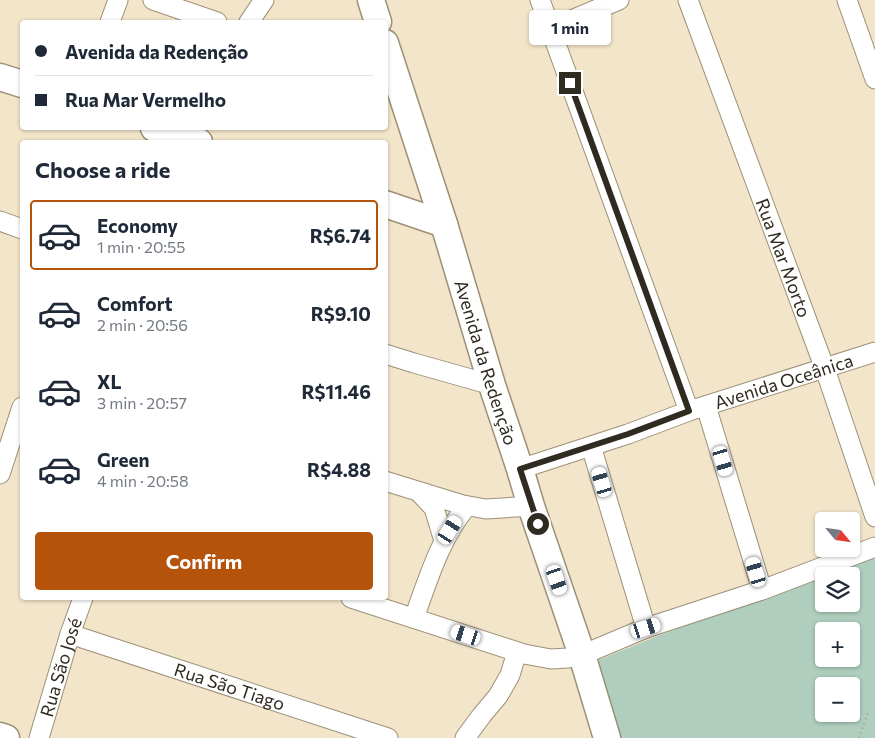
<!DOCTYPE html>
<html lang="en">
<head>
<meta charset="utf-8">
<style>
	body { margin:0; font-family:Commissioner,sans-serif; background:#f2f2f3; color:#1f2937; height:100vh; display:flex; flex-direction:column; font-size:19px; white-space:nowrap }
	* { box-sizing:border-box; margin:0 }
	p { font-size:16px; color:#747a83 }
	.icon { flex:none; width:28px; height:28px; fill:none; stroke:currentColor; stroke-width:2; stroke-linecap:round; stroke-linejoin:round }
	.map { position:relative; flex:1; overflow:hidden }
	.panel { position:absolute; left:20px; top:140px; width:368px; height:460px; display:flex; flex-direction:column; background:#fff; border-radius:5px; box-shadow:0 1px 4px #0004 }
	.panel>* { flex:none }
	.guide { position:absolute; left:20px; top:20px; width:368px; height:110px; border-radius:5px; box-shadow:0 1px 4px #0004; display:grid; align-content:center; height:110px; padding:0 15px; background:#fff }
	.needle { width:32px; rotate:119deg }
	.buttons { position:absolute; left:815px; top:512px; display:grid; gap:10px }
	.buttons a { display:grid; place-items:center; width:45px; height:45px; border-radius:5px; background:#fff; box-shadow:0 1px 4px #0004; font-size:25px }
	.end { position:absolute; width:22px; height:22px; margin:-11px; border:6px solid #302b20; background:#fff; box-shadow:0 0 0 2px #fff }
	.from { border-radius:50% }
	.bubble { position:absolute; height:35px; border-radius:5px; background:#fff; box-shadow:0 1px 4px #0004; font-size:16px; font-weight:700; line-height:35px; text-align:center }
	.car { position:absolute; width:15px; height:30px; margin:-15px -8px; border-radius:6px; box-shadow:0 0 4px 1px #0007; background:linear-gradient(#fff 24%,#345 0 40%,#fff 0 76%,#345 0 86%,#fff 0) }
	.guide b { display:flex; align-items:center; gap:18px; height:48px; font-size:19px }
	.guide b+b { border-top:1px solid #e0e1e3 }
	.guide i { width:12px; height:12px; background:#1f2937 }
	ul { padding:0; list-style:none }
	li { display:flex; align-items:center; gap:15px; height:70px; margin:0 10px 8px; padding:0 5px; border:2px solid transparent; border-radius:5px }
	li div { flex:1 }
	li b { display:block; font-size:19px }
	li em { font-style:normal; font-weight:700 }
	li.current { border-color:#b45309 }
	li>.icon { width:45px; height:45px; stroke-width:1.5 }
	h2 { padding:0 15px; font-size:22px; line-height:60px }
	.cta { display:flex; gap:10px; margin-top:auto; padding:10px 15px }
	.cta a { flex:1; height:58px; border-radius:5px; background:#b45309; color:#fff; font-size:20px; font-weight:700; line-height:58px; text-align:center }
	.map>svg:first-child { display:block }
	.green { fill:#afcebe; fill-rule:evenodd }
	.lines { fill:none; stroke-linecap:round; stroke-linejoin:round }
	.street-casing { stroke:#9c9076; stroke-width:21 }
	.secondary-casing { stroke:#9c9076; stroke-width:29 }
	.path { stroke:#aaa08a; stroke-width:2.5; stroke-dasharray:1 4; stroke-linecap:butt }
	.street { stroke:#fff; stroke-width:19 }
	.secondary { stroke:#fff; stroke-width:26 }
	.route { stroke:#302b20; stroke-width:6 }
	.labels { text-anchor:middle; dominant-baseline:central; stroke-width:4.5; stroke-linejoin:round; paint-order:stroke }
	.street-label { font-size:18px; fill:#302b20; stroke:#f2e5c9 }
</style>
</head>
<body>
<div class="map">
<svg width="875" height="738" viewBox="0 0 875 738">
	<rect width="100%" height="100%" fill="#f2e5c9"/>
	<path class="green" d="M875,555V738H614L591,663L663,634ZM824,576H851V604H824ZM824,631H851V659H824ZM824,686H851V714H824Z"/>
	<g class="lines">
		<defs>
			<g id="street">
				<path d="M153,0L217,22"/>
				<path d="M540,0L689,411"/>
				<path id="s1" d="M688,0L825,369L875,517"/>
				<path d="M847,0L875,79"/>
				<path d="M110,22L118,0"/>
				<path d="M249,22L264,0"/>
				<path d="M550,29L619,0"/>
				<path d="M0,221L22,229"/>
				<path d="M385,354L414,363L492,385"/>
				<path d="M706,406L762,590"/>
				<path d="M591,446L646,628"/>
				<path id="s2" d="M520,469L628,434L689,411L875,352"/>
				<path d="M0,474L22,407"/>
				<path d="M385,481L463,505L486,509L531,506"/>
				<path d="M420,493L434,508L444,541"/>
				<path d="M351,598L524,654L551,659L568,658L582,655L646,628L762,590L875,547"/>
				<path d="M414,618C428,580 440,538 467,506"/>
				<path id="s3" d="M70,634L388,738"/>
				<path id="s4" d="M39,738L70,634L83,598"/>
				<path d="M465,738L482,715L498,696L510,675L517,652"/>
			</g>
			<g id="secondary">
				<path d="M371,0L378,22"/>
				<path id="s5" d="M385,43L444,224L492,385L520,469L531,506L582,655L607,738"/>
				<path d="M0,77L22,84"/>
				<path d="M154,128L199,142"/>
				<path d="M385,204L444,224"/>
				<path d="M0,736L6,738"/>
			</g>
		</defs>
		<use href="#street" class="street-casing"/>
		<use href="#secondary" class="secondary-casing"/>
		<path class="path" d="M859,738L868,712"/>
		<use href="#street" class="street"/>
		<use href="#secondary" class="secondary"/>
	</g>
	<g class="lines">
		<path class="route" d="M538,524L520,469L628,434L689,411L570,83"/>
	</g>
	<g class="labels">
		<g class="street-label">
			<text stroke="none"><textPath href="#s1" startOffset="275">Rua Mar Morto</textPath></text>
			<text stroke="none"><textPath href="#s5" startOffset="335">Avenida da Redenção</textPath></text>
			<text stroke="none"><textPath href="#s2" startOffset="278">Avenida Oceânica</textPath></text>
			<text stroke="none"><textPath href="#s4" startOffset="74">Rua São José</textPath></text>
			<text stroke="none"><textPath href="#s3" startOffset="168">Rua São Tiago</textPath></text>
		</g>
	</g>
</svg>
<div class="buttons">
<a><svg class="needle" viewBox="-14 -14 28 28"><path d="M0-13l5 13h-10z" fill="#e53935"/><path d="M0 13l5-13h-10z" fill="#747a83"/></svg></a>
<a><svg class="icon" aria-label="layers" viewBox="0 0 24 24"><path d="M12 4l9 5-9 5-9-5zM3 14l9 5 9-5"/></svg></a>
<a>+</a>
<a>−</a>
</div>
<i class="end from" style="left:538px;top:524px"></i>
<i class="end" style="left:570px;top:83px"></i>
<div class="bubble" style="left:529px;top:10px;width:82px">1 min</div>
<i class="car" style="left:723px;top:461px;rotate:163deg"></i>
<i class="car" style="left:602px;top:482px;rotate:343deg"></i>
<i class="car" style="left:450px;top:530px;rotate:32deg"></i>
<i class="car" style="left:756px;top:572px;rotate:343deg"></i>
<i class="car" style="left:557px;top:580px;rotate:161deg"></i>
<i class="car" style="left:646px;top:628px;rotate:72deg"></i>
<i class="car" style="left:466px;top:635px;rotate:288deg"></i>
<div class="guide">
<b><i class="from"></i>Avenida da Redenção</b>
<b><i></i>Rua Mar Vermelho</b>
</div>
<section class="panel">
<h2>Choose a ride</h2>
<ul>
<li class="current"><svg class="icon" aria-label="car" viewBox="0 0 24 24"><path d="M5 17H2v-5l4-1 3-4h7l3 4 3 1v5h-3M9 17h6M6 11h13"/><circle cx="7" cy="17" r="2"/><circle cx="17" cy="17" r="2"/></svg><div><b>Economy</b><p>1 min · 20:55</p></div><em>R$6.74</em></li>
<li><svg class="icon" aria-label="car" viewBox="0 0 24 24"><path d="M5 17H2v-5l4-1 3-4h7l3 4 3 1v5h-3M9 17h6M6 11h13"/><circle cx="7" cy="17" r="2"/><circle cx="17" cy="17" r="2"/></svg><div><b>Comfort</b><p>2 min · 20:56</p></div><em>R$9.10</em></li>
<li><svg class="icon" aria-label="car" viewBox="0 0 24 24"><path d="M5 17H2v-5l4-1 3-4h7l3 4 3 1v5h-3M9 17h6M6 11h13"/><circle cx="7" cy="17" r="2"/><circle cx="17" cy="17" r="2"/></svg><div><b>XL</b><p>3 min · 20:57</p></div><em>R$11.46</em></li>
<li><svg class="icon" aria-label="car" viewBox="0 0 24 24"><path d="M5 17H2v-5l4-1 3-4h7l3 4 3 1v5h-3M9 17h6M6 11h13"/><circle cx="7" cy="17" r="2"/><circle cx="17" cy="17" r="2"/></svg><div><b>Green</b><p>4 min · 20:58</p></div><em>R$4.88</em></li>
</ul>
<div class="cta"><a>Confirm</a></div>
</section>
</div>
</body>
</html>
